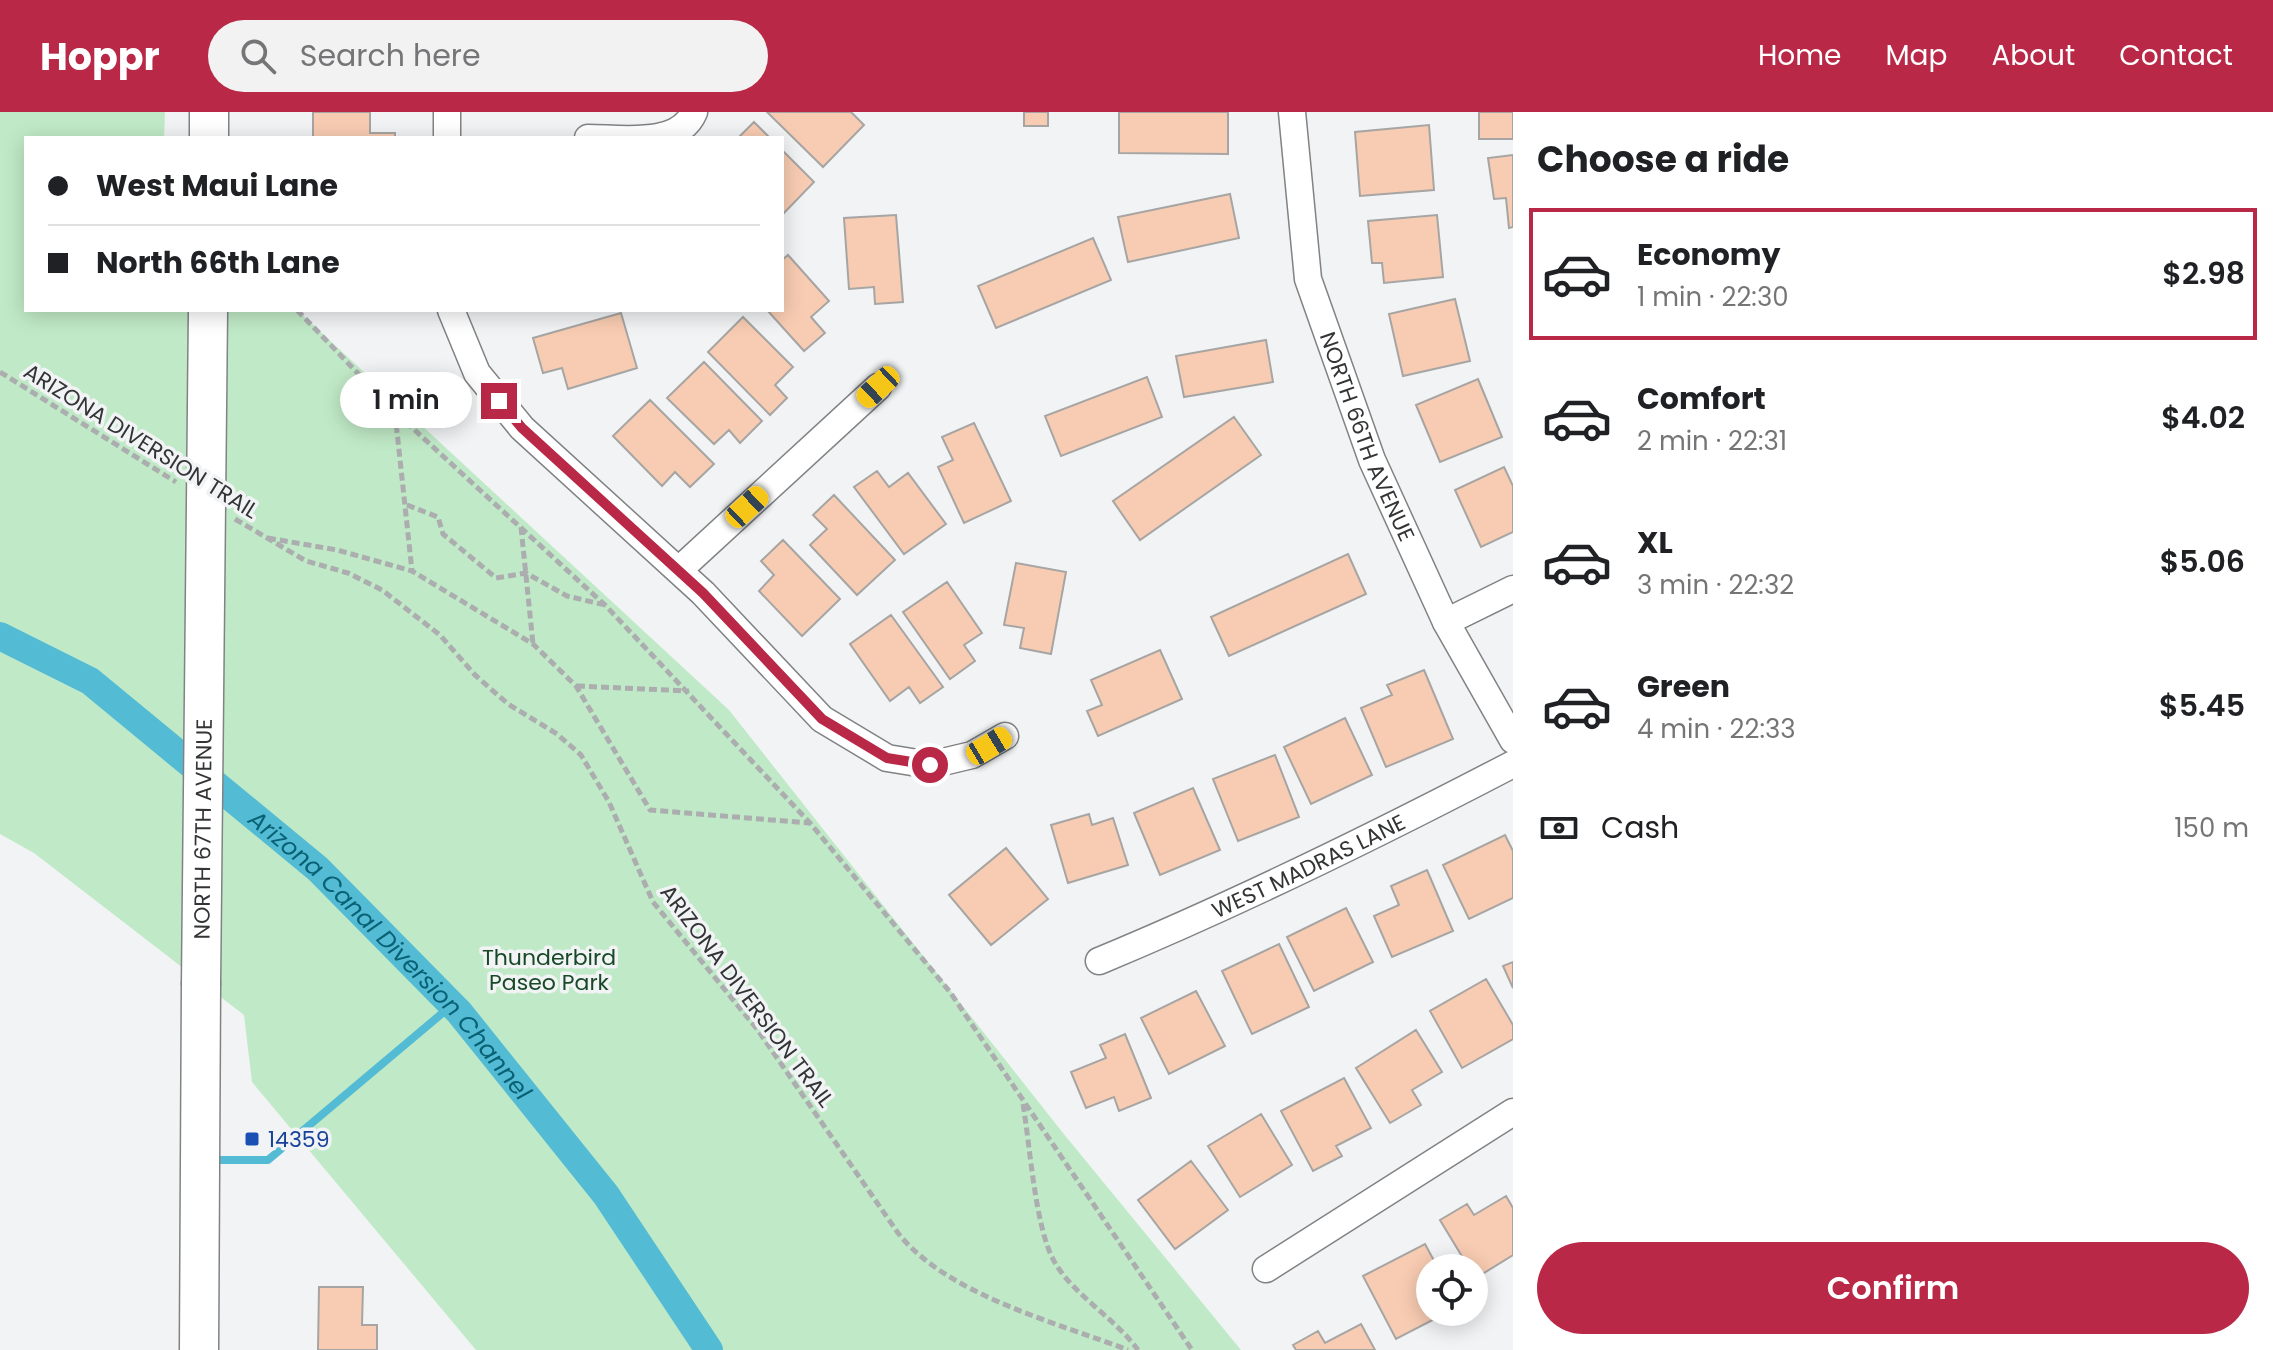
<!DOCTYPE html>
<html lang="en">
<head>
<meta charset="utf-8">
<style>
	body { margin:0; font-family:Poppins,sans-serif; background:#f2f2f2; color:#202124; height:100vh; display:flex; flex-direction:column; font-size:30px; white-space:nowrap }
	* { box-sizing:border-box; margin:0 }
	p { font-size:26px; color:#757577 }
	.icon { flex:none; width:44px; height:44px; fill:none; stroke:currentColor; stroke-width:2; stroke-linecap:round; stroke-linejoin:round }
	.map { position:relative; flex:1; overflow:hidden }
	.sheet { display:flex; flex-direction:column; background:#fff; width:760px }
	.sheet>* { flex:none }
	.banner { position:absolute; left:24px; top:24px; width:760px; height:176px; border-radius:0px; box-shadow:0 4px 20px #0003; display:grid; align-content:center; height:176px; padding:0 24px; background:#fff }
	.controls { position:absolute; left:1416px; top:1142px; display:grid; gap:16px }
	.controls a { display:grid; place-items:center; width:72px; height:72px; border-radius:50%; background:#fff; box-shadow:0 4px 20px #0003; font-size:40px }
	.end { position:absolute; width:36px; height:36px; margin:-18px; border:10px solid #b92846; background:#fff; box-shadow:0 0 0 4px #fff }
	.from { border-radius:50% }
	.bubble { position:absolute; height:56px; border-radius:28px; background:#fff; box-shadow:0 4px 20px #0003; font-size:26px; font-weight:600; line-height:56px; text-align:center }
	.car { position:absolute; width:24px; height:48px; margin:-24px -12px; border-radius:10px; box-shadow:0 0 6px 2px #0007; background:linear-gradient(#f5c518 24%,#345 0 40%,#f5c518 0 76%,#345 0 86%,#f5c518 0) }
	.banner b { display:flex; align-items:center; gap:28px; height:76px; font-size:30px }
	.banner b+b { border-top:2px solid #e0e0e0 }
	.banner i { width:20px; height:20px; background:#202124 }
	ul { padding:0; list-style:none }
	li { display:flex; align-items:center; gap:24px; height:132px; margin:0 16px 12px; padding:0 8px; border:4px solid transparent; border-radius:0px }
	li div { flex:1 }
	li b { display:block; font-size:30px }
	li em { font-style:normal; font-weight:600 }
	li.current { border-color:#b92846 }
	li>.icon { width:72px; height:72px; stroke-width:1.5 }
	h2 { padding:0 24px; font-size:36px; line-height:96px }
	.pay { display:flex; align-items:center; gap:20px; height:88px; padding:0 24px; font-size:30px }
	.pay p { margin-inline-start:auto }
	.primary-button { display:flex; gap:16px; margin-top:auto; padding:16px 24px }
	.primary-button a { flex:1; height:92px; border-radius:48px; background:#b92846; color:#fff; font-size:32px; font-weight:600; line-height:92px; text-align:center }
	header { display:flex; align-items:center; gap:48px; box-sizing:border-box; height:112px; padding:0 40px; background:#b92846; color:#fff }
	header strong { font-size:38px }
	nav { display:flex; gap:44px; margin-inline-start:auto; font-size:28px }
	.search { width:560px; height:72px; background:#f2f2f2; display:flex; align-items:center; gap:20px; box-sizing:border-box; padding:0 28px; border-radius:44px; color:#757577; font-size:30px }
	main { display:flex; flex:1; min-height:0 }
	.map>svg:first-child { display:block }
	.green { fill:#c0eac7 }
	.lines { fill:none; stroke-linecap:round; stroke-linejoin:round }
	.stream { stroke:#54bbd5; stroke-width:8 }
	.canal { stroke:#54bbd5; stroke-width:28 }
	.building { fill:#f8ccb2; stroke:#a7a5a3; stroke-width:2 }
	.minor-casing { stroke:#808284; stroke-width:29 }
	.secondary-casing { stroke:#808284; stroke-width:41 }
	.path { stroke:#abadaf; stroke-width:5; stroke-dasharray:8 4; stroke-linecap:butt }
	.minor { stroke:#fff; stroke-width:26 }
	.secondary { stroke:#fff; stroke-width:38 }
	.secondary-bridge-casing { stroke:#808284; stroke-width:41; stroke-linecap:butt }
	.secondary-bridge { stroke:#fff; stroke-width:38 }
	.route { stroke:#b92846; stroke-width:10 }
	.transit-dot { fill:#1a4fb4; stroke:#f1f3f5; stroke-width:3 }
	.labels { text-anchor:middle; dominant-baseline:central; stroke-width:7; stroke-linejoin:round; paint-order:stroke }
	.street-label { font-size:22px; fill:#333435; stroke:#f1f3f5 }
	.park-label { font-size:22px; fill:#184926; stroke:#f1f3f5 }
	.transit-label { font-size:22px; fill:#164399; stroke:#f1f3f5; text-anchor:start }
	.water-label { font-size:24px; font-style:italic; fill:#096174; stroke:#f1f3f5 }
</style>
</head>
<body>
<header>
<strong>Hoppr</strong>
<div class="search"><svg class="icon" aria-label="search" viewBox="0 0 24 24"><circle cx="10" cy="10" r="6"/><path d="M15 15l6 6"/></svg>Search here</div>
<nav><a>Home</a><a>Map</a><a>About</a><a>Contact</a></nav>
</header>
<main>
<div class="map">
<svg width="1513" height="1238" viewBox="0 0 1513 1238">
	<rect width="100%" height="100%" fill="#f1f3f5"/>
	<path class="green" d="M0,0H165L164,26H26V198H297L729,598L1063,1021L1241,1238H476L252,970L244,903L34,741L0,722Z"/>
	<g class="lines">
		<path class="stream" d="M210,1048H268L452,893"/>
		<path class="canal" id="s1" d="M0,524L90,569L318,757L459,900L606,1083L709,1238"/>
	</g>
	<path class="building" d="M313,0H370V21H395V26H313Z
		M767,0H851L864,13L823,55Z
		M1024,0H1048V14H1024Z
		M1119,0H1228V42L1119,41Z
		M1479,0H1513V27H1479Z
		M754,10L770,26H738Z
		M1429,13L1434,78L1360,84L1355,20Z
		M782,38L814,70L782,103Z
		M1513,43V115L1509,116L1506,86L1494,87L1488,46Z
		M1230,82L1239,126L1128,150L1118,105Z
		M896,103L903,190L875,192L874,175L849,177L844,106Z
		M1437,103L1443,165L1384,171L1382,151H1372L1368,109Z
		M1093,126L1111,168L996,216L978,174Z
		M788,143L829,189L811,205L825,221L804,239L767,198H782V148Z
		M1455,187L1470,249L1403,264L1389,202Z
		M621,201L637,256L568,277L562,256L543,261L533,226Z
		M743,205L793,255L775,273L787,286L770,303L708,240Z
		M1266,228L1273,270L1184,285L1176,244Z
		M704,250L762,309L740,331L729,318L714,332L667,286Z
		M1147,265L1162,305L1061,344L1045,304Z
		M1478,267L1502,325L1440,350L1416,293Z
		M650,288L714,352L690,375L675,360L662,374L613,324Z
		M1234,305L1261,343L1140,428L1113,389Z
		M974,311L1011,389L964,411L938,355L953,348L942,325Z
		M1504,355L1513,374V420L1481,435L1455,378Z
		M877,359L889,375L908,361L946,412L904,442L854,375Z
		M834,383L895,448L857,483L810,433L827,417L813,403Z
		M783,428L840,487L802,524L759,479L774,463L761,449Z
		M1348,442L1366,482L1229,544L1211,505Z
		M1016,451L1066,460L1051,542L1020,536L1024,516L1004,513Z
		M947,470L982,521L964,533L975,549L950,567L903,500Z
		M891,503L943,575L920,591L909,575L890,589L850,532Z
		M1160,538L1182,587L1098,624L1087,599L1102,593L1091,568Z
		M1424,558L1453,627L1386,655L1361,596L1392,583L1387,573Z
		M1345,606L1372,663L1311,692L1284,635Z
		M1275,643L1299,705L1238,729L1213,667Z
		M1193,676L1220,738L1160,763L1134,701Z
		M1089,702L1092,713L1113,706L1128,753L1068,771L1051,713Z
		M1505,723L1513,739V786L1469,807L1443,753Z
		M1006,736L1048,787L991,833L949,783Z
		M1427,758L1453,819L1392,845L1374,804L1399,793L1391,774Z
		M1346,796L1373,850L1314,879L1287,825Z
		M1279,832L1309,895L1252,922L1222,859Z
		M1513,850V876L1503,854Z
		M1486,867L1513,913V927L1462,956L1430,899Z
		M1196,879L1225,934L1169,962L1141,906Z
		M1416,918L1442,960L1412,978L1421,993L1390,1011L1356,956Z
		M1125,922L1151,986L1119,999L1114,985L1086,996L1071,960L1106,946L1100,933Z
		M1344,966L1371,1016L1336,1034L1342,1044L1313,1059L1281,999Z
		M1261,1002L1292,1053L1240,1085L1208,1034Z
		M1191,1049L1228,1098L1175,1137L1138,1088Z
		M1506,1084L1513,1096V1143L1476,1166L1474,1156H1469L1440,1108L1467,1092L1474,1103Z
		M1425,1132L1438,1156H1430V1200H1448L1396,1227L1363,1164Z
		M319,1175H363L362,1213H377V1238H318Z
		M1361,1212L1375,1238H1296L1293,1233L1318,1219L1325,1231Z"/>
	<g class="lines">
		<defs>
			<g id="minor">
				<path d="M447,0V26"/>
				<path id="s2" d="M1292,0L1308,167L1372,348L1446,510L1513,628"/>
				<path d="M588,26C621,26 679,36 694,0"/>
				<path d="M451,198L477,261L522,316L703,481L822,607L887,646L930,653L972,643L1005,624"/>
				<path d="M679,458L878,275"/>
				<path d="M1446,510L1513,477"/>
				<path id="s3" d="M1099,849C1241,790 1377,723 1513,652"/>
				<path d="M1266,1157L1513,1000"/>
			</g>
			<path id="secondary" d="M209,26V0
				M199,1238L201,873"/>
		</defs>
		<use href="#minor" class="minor-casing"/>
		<use href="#secondary" class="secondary-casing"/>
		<path class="path" d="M297,198L395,300L606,494L810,711L950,880L1192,1238
			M0,260L176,370
			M395,301L412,459
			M407,393L438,405L443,422L496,466L526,461L567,484L605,493
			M235,407L306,449L348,461L382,478L440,523L475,563L508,592L557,622L581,643L609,690L653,790L757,917L898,1121C947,1183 1055,1210 1128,1238
			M521,415L533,532
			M268,426L337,438L412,459L533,532L576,574L650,698L809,711
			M577,574L689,579
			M1023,992C1030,1033 1035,1115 1054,1149C1072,1182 1115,1206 1138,1238"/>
		<use href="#minor" class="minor"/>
		<use href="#secondary" class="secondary"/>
		<defs>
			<g id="secondary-bridge">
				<path id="s4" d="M201,873L208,198"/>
			</g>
		</defs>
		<use href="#secondary-bridge" class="secondary-bridge-casing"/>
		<use href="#secondary-bridge" class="secondary-bridge"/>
	</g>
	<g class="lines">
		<path class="route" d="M499,289L522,316L703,481L822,607L887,646L930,653"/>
	</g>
	<rect class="transit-dot" x="244" y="1019" width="16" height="16" rx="4"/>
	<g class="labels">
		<g class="street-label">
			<text stroke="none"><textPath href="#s2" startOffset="336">NORTH 66TH AVENUE</textPath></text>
			<text transform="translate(141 329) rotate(32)">ARIZONA DIVERSION TRAIL</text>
			<text stroke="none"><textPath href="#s4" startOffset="156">NORTH 67TH AVENUE</textPath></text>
			<text stroke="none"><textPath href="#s3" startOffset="230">WEST MADRAS LANE</textPath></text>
			<text transform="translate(747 884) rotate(53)">ARIZONA DIVERSION TRAIL</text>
		</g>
		<g class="park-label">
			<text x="549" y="845">Thunderbird<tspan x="549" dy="25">Paseo Park</tspan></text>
		</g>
		<g class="transit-label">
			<text x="268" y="1027">14359</text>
		</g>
		<g class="water-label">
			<text stroke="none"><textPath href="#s1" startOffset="508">Arizona Canal Diversion Channel</textPath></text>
		</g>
	</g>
</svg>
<div class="controls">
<a><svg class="icon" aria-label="locate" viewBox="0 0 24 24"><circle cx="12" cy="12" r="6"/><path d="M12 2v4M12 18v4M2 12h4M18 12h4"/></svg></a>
</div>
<i class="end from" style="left:930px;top:653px"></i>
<i class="end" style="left:499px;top:289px"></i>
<div class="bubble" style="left:340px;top:260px;width:132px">1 min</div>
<i class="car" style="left:878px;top:275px;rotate:227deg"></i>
<i class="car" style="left:747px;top:395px;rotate:47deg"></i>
<i class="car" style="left:989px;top:634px;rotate:59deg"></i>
<div class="banner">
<b><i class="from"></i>West Maui Lane</b>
<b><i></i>North 66th Lane</b>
</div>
</div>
<section class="sheet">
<h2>Choose a ride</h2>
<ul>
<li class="current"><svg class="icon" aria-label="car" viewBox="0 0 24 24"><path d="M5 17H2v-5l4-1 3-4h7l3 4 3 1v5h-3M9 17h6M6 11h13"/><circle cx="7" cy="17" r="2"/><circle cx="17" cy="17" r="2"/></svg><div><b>Economy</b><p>1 min · 22:30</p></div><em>$2.98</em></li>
<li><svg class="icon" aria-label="car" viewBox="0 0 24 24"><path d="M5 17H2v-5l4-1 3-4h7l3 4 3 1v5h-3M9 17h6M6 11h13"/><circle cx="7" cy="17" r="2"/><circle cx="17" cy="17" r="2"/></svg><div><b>Comfort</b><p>2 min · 22:31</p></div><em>$4.02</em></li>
<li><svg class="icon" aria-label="car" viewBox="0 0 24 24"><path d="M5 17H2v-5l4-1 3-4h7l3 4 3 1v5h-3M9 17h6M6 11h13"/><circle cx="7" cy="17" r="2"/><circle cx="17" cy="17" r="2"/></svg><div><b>XL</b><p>3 min · 22:32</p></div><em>$5.06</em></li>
<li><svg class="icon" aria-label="car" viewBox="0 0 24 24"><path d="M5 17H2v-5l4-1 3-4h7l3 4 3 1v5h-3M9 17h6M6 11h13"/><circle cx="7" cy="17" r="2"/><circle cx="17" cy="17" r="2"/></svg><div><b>Green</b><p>4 min · 22:33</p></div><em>$5.45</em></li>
</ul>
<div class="pay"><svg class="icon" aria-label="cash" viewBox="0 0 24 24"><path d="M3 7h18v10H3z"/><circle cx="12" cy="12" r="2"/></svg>Cash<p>150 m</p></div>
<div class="primary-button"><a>Confirm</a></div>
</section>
</main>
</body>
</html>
